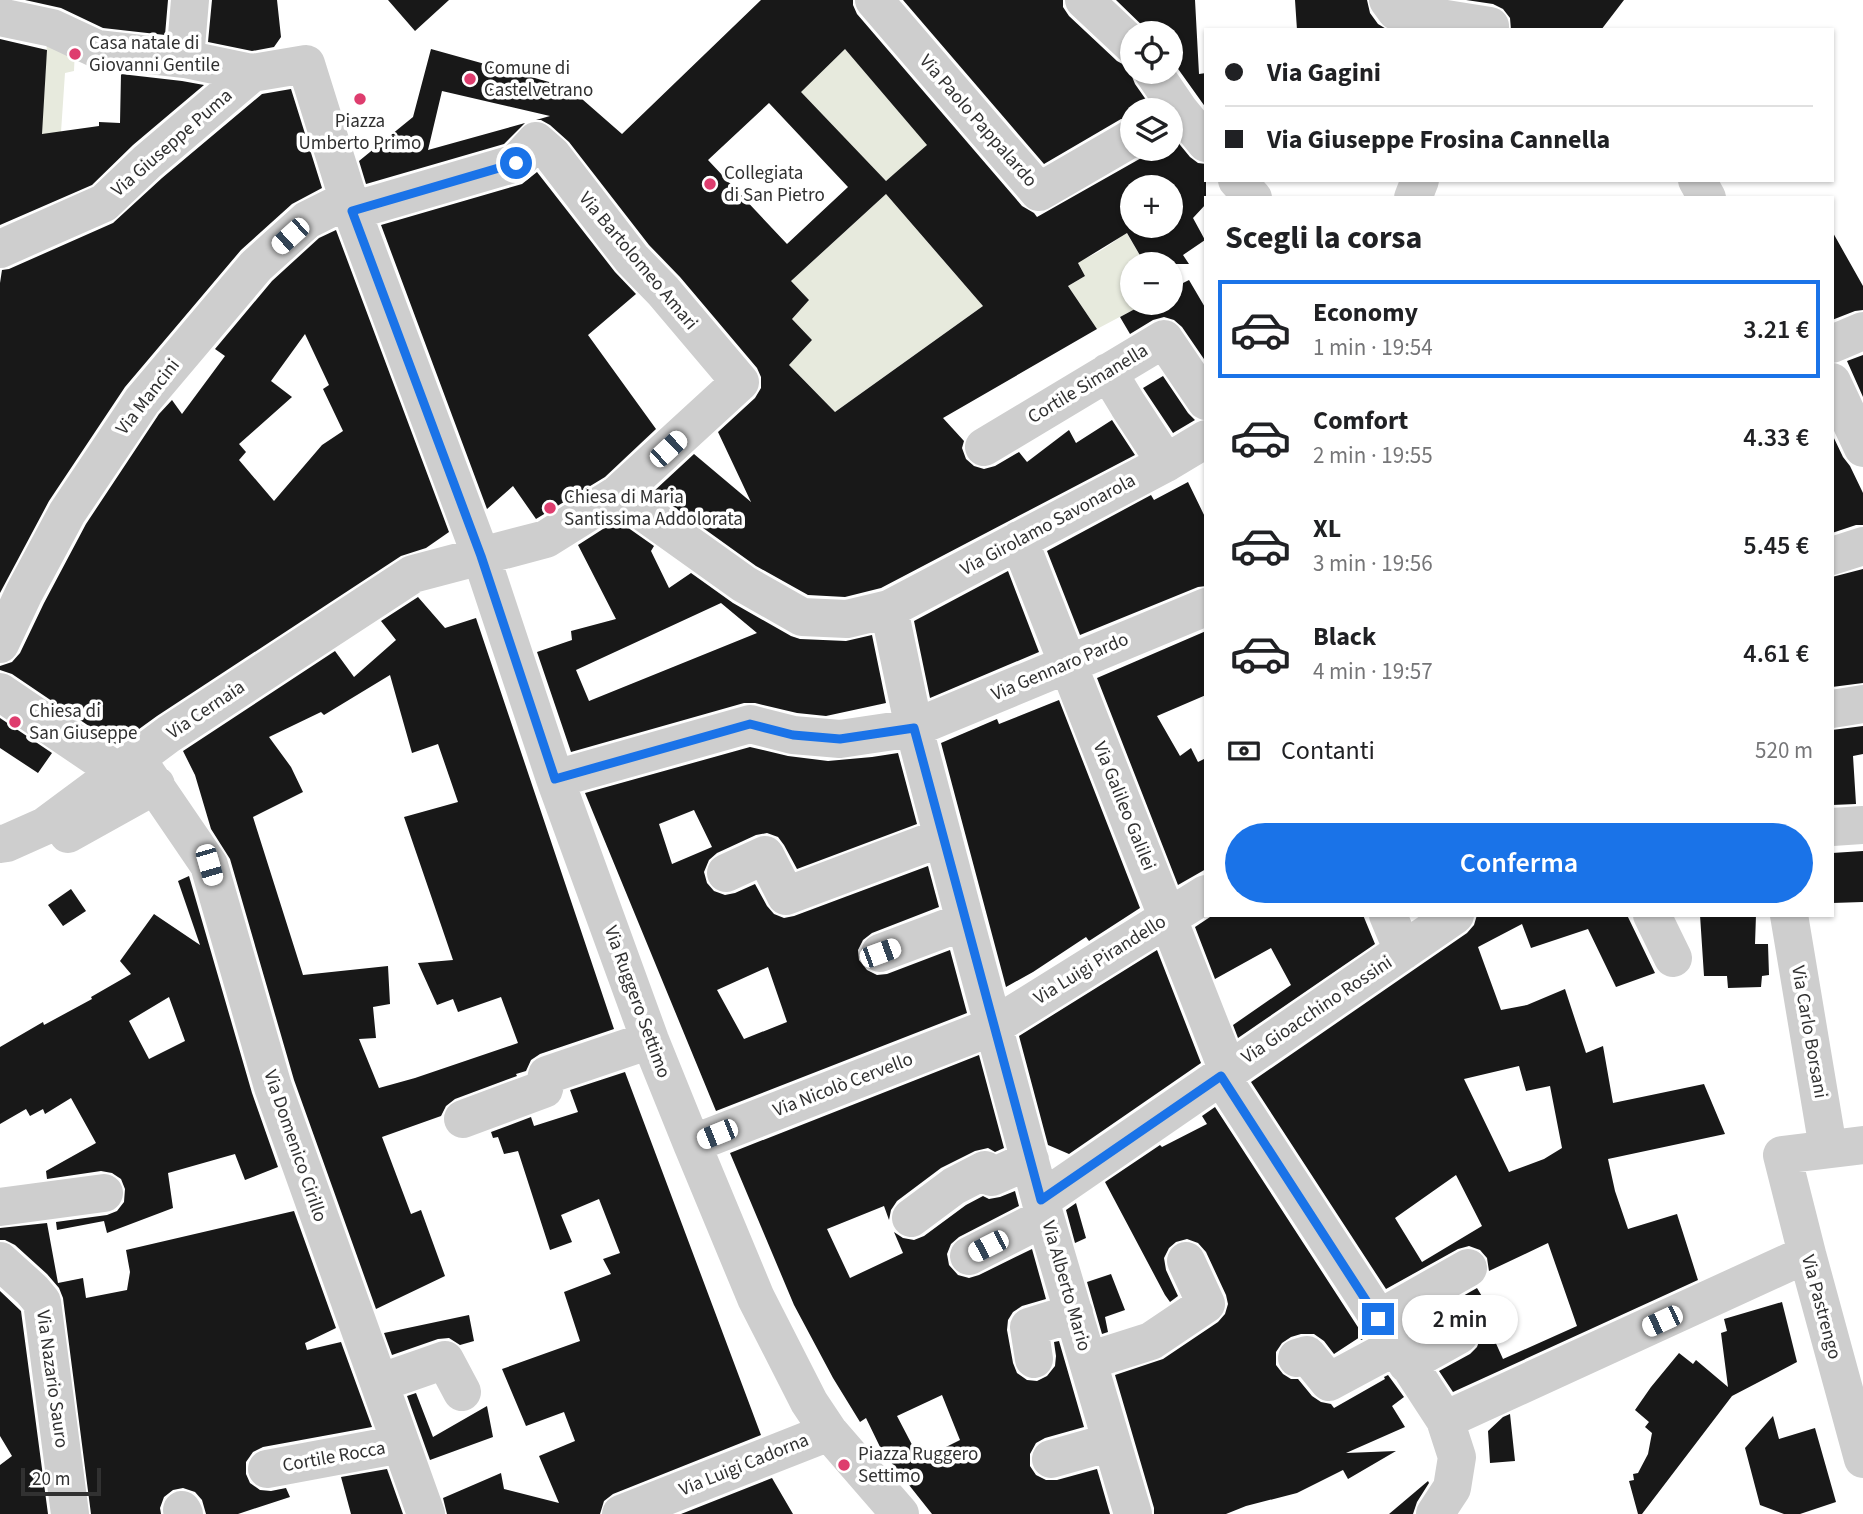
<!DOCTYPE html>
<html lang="it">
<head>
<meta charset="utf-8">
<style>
	body { margin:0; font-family:"Source Sans 3",sans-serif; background:#f6f6f6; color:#202124; height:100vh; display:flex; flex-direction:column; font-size:26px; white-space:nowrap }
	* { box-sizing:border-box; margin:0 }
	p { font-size:23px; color:#757577 }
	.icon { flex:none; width:38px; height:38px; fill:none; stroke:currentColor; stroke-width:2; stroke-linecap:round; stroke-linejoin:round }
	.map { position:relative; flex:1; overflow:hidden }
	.details { position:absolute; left:1204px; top:196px; width:630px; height:721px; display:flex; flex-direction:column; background:#fff; border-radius:0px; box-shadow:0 2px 5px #0004 }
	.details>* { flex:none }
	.banner { position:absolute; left:1204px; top:28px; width:630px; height:154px; border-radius:0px; box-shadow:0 2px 5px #0004; display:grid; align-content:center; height:154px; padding:0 21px; background:#fff }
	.fabs { position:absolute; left:1120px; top:21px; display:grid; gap:14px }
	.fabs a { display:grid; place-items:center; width:63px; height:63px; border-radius:50%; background:#fff; box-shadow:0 2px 5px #0004; font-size:35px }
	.scale { position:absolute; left:21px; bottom:18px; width:80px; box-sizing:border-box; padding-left:7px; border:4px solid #313131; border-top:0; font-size:19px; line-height:24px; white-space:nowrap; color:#313131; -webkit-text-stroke:5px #fff; paint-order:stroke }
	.end { position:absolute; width:32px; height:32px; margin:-16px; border:9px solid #1a73e8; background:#fff; box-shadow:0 0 0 4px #fff }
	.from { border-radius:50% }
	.bubble { position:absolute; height:49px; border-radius:24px; background:#fff; box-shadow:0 2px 5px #0004; font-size:23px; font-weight:600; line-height:49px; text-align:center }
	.car { position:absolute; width:21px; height:42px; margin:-21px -10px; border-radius:9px; box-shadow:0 0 5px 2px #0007; background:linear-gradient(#fff 24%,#345 0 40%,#fff 0 76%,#345 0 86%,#fff 0) }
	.banner b { display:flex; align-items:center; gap:24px; height:66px; font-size:26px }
	.banner b+b { border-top:2px solid #e0e0e0 }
	.banner i { width:18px; height:18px; background:#202124 }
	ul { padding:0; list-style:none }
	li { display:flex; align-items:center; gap:21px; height:98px; margin:0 14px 10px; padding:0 7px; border:4px solid transparent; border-radius:0px }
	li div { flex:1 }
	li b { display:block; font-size:26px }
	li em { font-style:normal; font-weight:600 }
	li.current { border-color:#1a73e8 }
	li>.icon { width:63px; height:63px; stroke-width:1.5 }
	h2 { padding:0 21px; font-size:32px; line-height:84px }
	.pay { display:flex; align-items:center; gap:18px; height:77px; padding:0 21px; font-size:26px }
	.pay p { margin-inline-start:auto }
	.action { display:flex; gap:14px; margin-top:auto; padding:14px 21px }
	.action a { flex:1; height:80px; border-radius:42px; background:#1a73e8; color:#fff; font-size:28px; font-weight:600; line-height:80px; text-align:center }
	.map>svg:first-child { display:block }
	.green { fill:#e7eadd }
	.building { fill:#181818; fill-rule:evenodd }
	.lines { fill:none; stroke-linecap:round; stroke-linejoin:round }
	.minor { stroke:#cecece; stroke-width:38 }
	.route { stroke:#1a73e8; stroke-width:9 }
	.poi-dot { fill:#de3d6e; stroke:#fff; stroke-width:2.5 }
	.labels { text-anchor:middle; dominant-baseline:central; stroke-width:7; stroke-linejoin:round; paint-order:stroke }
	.poi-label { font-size:19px; fill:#313131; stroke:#fff; text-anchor:start }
	.street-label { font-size:19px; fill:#313131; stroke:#fff }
</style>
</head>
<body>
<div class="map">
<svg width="1863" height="1514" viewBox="0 0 1863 1514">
	<rect width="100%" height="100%" fill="#fff"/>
	<path class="green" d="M47,42L75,48L74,71L65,73L61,132L39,135L36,100L44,98Z
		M845,49L911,126L947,132L886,181L800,92Z
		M886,194L983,306L835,412L789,365L812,340L792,319L809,300L791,281Z
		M1126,232L1145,264H1132V303H1146L1097,329L1068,286L1085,276L1077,261C1095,256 1112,244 1126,232Z"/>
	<path class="building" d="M25,0H168L165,35L103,28L61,8Z
		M212,0H277L281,37L274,47L252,51L208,42Z
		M388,0H449L415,31Z
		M761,0H853V5L857,14L1022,206L1034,213L1037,217L1143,157L1150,150L1156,153L1163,149H1171V144L1176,140L1190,157L1198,163L1206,164V204L1193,218L1205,240L1183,255L1189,264H1145L1127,233L1078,263L1085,276L1068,286L1097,329L943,418L964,441L962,448L966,459L974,466L984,469L995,466L1019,452L1027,462L1069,430L1076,443L1112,420L1135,455L881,588L845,597L808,595L756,566L653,492L694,454L751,502L718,432L755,398L761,388V377L757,368L680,277L649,245L569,142L550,125L541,120H536L550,116L442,91L428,150L525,123L504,144L366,184L359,161L413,117L431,49L574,89V92L622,134ZM845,49L927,145L886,181L801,92ZM769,103L848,187L787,244L708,160ZM1132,187H1171V226H1132ZM886,194L983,306L835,412L789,365L812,340L792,319L809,300L791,281Z
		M903,0H1063V7L1069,16L1117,61L1126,66H1132L1131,74L1135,84L1149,104L1141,110H1132V116L1121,119L1044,164Z
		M1116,0H1195L1199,74L1206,73V108L1171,59V33H1150Z
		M1295,0H1367L1370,13L1378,24L1388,30H1297Z
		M1466,0H1624L1601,30H1511L1510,18L1503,9L1493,4Z
		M0,39L47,50L42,134L99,126V122L120,123L121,74L182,81L204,85L133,145L92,185L0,225Z
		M291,89L322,188L292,204L241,250L125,387L49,501L0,593V283L2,270L9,269L113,223L162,178L262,94Z
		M537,172L615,272L636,294L588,335L656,429L605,477L536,519L513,486L487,509L381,225L522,184Z
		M336,230L449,532L426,548L401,556L157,716L117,745L12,674L0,670V666L12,662L20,653L44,603L86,524L159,414L172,400L182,414L225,356L215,349L272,281L319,238ZM305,334L329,385L323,389L343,431L322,445L274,501L239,460L246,452L239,444L292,397L271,381Z
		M1832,231L1863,286V310L1855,311L1832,320Z
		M1189,280L1206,309V362L1182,327L1174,320L1164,317L1153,320L1130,334L1120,317L1146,303H1171V289Z
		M1863,355V397L1847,361Z
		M1163,376L1188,413L1195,420L1173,433L1143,388Z
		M1832,434L1843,457L1850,466L1863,493V525H1856L1832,533Z
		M1188,482L1206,519V586L1198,587L1080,635L1047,551L1151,495L1154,500Z
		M617,520L654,546L651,551L669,588L691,573L733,603L791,636L800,639L846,641L872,635L886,703L826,716L797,713L755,703H744L571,752L537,652L572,640L571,631L616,619L578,545ZM721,603L757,633L589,701L576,670Z
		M1863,569V683L1832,687V577Z
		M1008,571L1039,652L930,698L914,621Z
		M418,597L445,628L476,618L614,1029L540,1054L531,1060L526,1071L516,1074L517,1076L455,1099L446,1106L441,1116L382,1137L411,1214L421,1210L445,1276L376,1309L294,1080L230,859L211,829L195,775L183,751L335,651L354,677L396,640L381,621ZM390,675L412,753L438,744L458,802L404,817L453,960L418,963L437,1005L453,999L458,1012L501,997L518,1043L415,1078L379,1088L359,1039L376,1038L373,1007L390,1004L388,966L303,975L253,817L303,792L291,767L269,737L321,712L324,715Z
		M1206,631V695L1157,716L1180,756L1191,748L1198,762L1206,758V869L1178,885L1097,678Z
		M1059,700L1140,908L1089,941L1086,937L1033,972L1006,987L941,743L997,719L999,724Z
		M0,718L52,753L38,773L0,748Z
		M1863,726V754L1853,756L1856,804L1832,805V730Z
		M750,747L788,756L828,761L872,757L898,753L917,824L797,869L784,845L778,837L767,833L756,835L717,853L709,860L704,872L707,883L714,891L725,895L735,893L755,884L767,906L774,914L784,918L794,916L928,866L939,907L872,933L863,940L858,950L859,960L867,970L877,975L887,974L950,950L967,1013L716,1111L585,793ZM694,810L712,847L672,864L659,824ZM768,967L787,1022L744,1039L717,990Z
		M1863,851V902L1832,903V853Z
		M189,876L252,1093L278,1167L245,1180L235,1154L168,1173L173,1208L107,1233L104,1221L57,1230L56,1222L107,1215L117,1211L124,1202L125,1189L121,1179L112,1173L101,1171L47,1179L46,1171L96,1143L71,1098L45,1114L43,1109L30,1116L26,1109L0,1124V1047L43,1022L44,1025L92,999L91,997L131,974L120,961L154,914L200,945L178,881ZM169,997L185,1041L149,1059L129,1021Z
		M71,889L86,911L63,926L48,905Z
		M1213,915H1363L1375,944L1238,1038L1233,1025L1291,985L1271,948L1215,979L1195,927Z
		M1477,915H1627L1655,973L1616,987L1588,929L1531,948L1522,924L1478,947L1501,1010L1527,1005L1565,989L1586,1053L1603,1046L1613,1103L1704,1084L1725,1134L1608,1159L1615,1191L1628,1229L1677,1214L1698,1280L1453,1392L1439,1371L1470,1354L1477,1347L1481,1336L1478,1324L1470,1316L1459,1313L1448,1316L1415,1334L1410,1326L1477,1288L1483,1298L1470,1306L1492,1339H1494L1503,1359L1577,1326L1548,1243L1489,1271L1487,1258L1480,1250L1469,1246L1458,1249L1386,1289L1251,1082L1467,933L1474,925ZM1519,1066L1526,1091L1550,1086L1562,1148L1544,1159L1509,1172L1464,1079ZM1456,1175L1482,1226L1422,1262L1395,1218Z
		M1700,915H1756L1755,944H1768L1769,975L1762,976L1761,987L1728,988L1727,976H1704Z
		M1157,950L1201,1063L1069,1154L1048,1145L1019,1036Z
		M979,1055L1004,1148L995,1152L988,1148L975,1151L941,1168L897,1201L891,1210L889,1220L884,1206L827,1229L850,1278L903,1253L894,1232L903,1238L914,1240L924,1236L966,1205L983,1196L989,1199L1000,1197L1015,1191L1019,1206L959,1237L951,1244L947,1254L949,1265L958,1275L969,1278L979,1275L1032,1249L1046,1299L1022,1306L1013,1312L1008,1320L1007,1330L1013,1363L1017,1373L1027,1380L1037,1381L1047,1376L1055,1366L1056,1356L1054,1342L1059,1341L1084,1427L1045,1438L1036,1443L1030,1454V1466L1036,1475L1046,1480H1057L1097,1469L1110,1514H932L882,1451L866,1418L860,1422L833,1378L794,1305L730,1153ZM942,1395L960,1440L920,1460L897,1416Z
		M625,1072L761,1435L613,1494L604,1501L600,1514H447L443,1498L501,1473L504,1489L559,1503L539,1456L575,1441L564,1412L526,1426L502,1369L580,1341L564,1292L611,1274L603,1259L620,1253L599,1199L561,1215L572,1242L550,1250L518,1151L504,1154L498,1137L493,1138L491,1132L531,1117L534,1126L578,1112L570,1090Z
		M1215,1107L1365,1338L1361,1340L1360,1337L1334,1354L1324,1341L1314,1334H1301L1291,1337L1282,1343L1276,1352V1365L1283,1374L1291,1379H1298L1312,1396L1321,1402L1331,1404L1334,1408L1385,1379L1384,1377L1388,1375L1404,1397L1392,1406L1405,1427L1346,1453L1396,1451L1348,1479L1343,1470L1297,1493L1246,1506L1226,1514H1154V1508L1115,1375L1163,1359L1218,1322L1225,1314L1228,1304L1226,1295L1206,1252L1198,1243L1187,1239L1176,1242L1169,1248L1164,1258L1166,1270L1178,1296L1170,1302L1165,1295L1105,1182L1160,1145L1162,1147L1207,1124L1202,1116Z
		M1076,1203L1086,1238L1075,1243L1066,1210Z
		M294,1211L336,1328L305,1343L307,1350L341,1342L372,1427L263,1447L253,1452L246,1462V1474L250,1483L260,1490L271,1491L286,1488L290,1497L238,1514H206L202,1500L195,1492L183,1488L173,1490L164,1497L160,1508L161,1514H91L63,1298L59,1288L47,1274L15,1245L5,1240H0V1228L47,1223L58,1283L83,1278L86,1298L127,1290L130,1272L126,1250Z
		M1111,1274L1125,1310L1105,1317L1108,1332L1102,1334L1087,1282Z
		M0,1291L21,1311L48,1514H0V1465L12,1456L0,1436Z
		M1782,1302L1797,1362L1732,1396L1642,1514H1638L1629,1481L1634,1480L1633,1474L1638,1473L1648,1454L1652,1433L1645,1427L1649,1422L1635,1410L1651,1387L1679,1353L1693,1364L1696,1360L1728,1387L1721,1333L1727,1331L1724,1319Z
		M469,1315L474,1341L460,1345L449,1338L438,1339L392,1355L384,1333Z
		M416,1393L433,1437L487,1406L493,1437L430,1460L407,1396Z
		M1510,1414L1515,1461L1490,1463L1488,1431L1503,1417Z
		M1773,1416L1779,1439L1815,1428L1836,1502L1800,1514H1784L1760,1505L1745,1448Z
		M387,1469L403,1514H351L341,1477Z
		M772,1478L793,1514H681Z
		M1428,1481L1429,1483L1417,1502L1413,1514H1389Z"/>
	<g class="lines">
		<path class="minor" d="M874,0L1039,192L1132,138
			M1084,0L1132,45
			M1388,0L1396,11L1490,26
			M0,17L52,28L97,49L185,59L252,73
			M185,59L190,0
			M1153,72L1179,110L1206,143
			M1237,180L1253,198
			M1697,180L1707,198
			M1413,198L1420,180
			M0,249L104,203L147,162L252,73L306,64L352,211L481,556L555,779L650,1040L692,1144L756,1298L809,1402L829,1432L900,1514
			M1832,344L1863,331
			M1108,372L1128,405L1166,463
			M1832,382L1863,448
			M984,447L1164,339L1206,401
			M618,494L744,584L802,617L847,619L889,609L1166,463L1206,439
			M1019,540L1228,1071
			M1832,556L1863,546
			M889,609L914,728L965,921L1045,1217L1133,1514
			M0,644L24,593L67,513L142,401L256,266L307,220L337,205L352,211
			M0,692L118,772
			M1832,709L1863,704
			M136,758L209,865L273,1087L426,1514
			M555,779L750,724L793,735L840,739L914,728L1206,607
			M1832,827L1863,825
			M68,834L156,785
			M0,844L7,843L45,826L169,734L413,574L546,539L618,494L740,382L663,291L632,259L552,155L536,141L516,163L352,211
			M726,873L765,855L786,896L943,837
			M1388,915L1403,951
			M1652,915L1673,958
			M1789,915L1828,1148
			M880,953L965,921
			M1221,1076L1445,1420L1457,1457L1452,1488L1435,1514
			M463,1119L544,1089L547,1075L650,1040
			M692,1144L994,1026L1206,894
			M1863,1145L1782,1155L1807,1254L1863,1459
			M1041,1200L1455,915
			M0,1207L104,1193
			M911,1218L954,1186L985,1170L992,1177L1030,1160
			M969,1256L1045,1217
			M0,1261L32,1290L42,1302L70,1514
			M1378,1319L1468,1268
			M1297,1358L1307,1355L1329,1382L1396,1346
			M1034,1359L1029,1327L1074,1313
			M1088,1361L1151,1341L1206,1304L1186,1261
			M1407,1364L1459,1335
			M379,1383L445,1360L462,1392
			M1445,1420L1807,1254
			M1051,1459L1111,1442
			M267,1469L401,1444
			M182,1510L184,1514
			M621,1514L829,1432"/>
	</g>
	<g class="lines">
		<path class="route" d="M516,163L352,211L481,556L555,779L750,724L793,735L840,739L914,728L1041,1200L1221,1076L1378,1319"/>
	</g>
	<g class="poi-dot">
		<circle cx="75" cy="54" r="7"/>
		<circle cx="470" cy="79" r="7"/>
		<circle cx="360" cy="99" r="7"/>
		<circle cx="710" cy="184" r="7"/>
		<circle cx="550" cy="508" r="7"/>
		<circle cx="15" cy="722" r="7"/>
		<circle cx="844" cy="1465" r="7"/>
	</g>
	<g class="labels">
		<g class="poi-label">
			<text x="89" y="43">Casa natale di<tspan x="89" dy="22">Giovanni Gentile</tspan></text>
			<text x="484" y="68">Comune di<tspan x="484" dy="22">Castelvetrano</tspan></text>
			<text x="360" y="121" text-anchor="middle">Piazza<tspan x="360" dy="22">Umberto Primo</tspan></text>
			<text x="724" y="173">Collegiata<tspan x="724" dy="22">di San Pietro</tspan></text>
			<text x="564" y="497">Chiesa di Maria<tspan x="564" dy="22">Santissima Addolorata</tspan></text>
			<text x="29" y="711">Chiesa di<tspan x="29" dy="22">San Giuseppe</tspan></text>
			<text x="858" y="1454">Piazza Ruggero<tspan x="858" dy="22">Settimo</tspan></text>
		</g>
		<g class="street-label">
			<text transform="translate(978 121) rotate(49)">Via Paolo Pappalardo</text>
			<text transform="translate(172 143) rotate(-41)">Via Giuseppe Puma</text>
			<text transform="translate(638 261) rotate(50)">Via Bartolomeo Amari</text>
			<text transform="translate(1088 384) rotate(-31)">Cortile Simanella</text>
			<text transform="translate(148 397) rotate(-52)">Via Mancini</text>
			<text transform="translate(1048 525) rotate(-28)">Via Girolamo Savonarola</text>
			<text transform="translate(1060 667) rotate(-23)">Via Gennaro Pardo</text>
			<text transform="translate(206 710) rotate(-34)">Via Cernaia</text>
			<text transform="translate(1124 806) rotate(68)">Via Galileo Galilei</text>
			<text transform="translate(1100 960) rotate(-32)">Via Luigi Pirandello</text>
			<text transform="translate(637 1002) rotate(70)">Via Ruggero Settimo</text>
			<text transform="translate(1317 1010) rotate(-34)">Via Gioacchino Rossini</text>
			<text transform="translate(1809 1032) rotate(80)">Via Carlo Borsani</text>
			<text transform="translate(843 1085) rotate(-21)">Via Nicolò Cervello</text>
			<text transform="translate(295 1146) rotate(71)">Via Domenico Cirillo</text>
			<text transform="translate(1066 1286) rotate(74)">Via Alberto Mario</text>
			<text transform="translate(1821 1307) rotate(75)">Via Pastrengo</text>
			<text transform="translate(52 1379) rotate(82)">Via Nazario Sauro</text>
			<text transform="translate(334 1457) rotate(-10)">Cortile Rocca</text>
			<text transform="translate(744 1465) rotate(-22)">Via Luigi Cadorna</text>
		</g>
	</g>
</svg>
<div class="fabs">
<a><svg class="icon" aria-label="locate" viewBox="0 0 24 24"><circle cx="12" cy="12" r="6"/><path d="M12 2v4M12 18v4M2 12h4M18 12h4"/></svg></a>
<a><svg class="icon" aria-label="layers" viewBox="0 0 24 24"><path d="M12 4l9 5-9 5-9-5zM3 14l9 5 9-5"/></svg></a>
<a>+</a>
<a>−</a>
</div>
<div class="scale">20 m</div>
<i class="end from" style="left:516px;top:163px"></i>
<i class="end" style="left:1378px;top:1319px"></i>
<div class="bubble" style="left:1402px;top:1295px;width:116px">2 min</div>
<i class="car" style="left:290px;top:236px;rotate:228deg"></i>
<i class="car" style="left:668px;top:449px;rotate:47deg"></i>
<i class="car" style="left:209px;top:865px;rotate:164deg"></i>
<i class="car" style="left:880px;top:953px;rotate:70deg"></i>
<i class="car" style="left:717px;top:1134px;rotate:248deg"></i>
<i class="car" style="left:988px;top:1246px;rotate:243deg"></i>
<i class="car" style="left:1662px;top:1321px;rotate:245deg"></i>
<div class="banner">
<b><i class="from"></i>Via Gagini</b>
<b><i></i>Via Giuseppe Frosina Cannella</b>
</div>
<section class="details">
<h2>Scegli la corsa</h2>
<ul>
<li class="current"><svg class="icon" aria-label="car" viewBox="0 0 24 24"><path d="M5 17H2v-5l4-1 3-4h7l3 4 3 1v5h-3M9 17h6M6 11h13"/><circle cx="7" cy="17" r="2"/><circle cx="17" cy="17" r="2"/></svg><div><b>Economy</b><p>1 min · 19:54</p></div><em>3.21 €</em></li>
<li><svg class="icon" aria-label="car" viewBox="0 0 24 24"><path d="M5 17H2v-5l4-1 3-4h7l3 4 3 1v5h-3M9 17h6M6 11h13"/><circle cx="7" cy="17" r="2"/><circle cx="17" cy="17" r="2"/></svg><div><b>Comfort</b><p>2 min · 19:55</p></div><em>4.33 €</em></li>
<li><svg class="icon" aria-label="car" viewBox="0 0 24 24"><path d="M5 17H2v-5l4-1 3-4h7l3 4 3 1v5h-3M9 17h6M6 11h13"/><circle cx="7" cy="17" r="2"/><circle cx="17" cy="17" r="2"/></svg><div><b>XL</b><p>3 min · 19:56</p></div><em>5.45 €</em></li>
<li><svg class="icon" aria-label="car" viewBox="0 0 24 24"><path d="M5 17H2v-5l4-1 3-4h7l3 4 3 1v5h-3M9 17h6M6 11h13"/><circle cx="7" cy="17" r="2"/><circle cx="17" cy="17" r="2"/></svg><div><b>Black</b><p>4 min · 19:57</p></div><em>4.61 €</em></li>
</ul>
<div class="pay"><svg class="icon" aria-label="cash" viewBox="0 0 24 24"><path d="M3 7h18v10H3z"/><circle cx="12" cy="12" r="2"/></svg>Contanti<p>520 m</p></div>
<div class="action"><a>Conferma</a></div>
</section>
</div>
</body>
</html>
